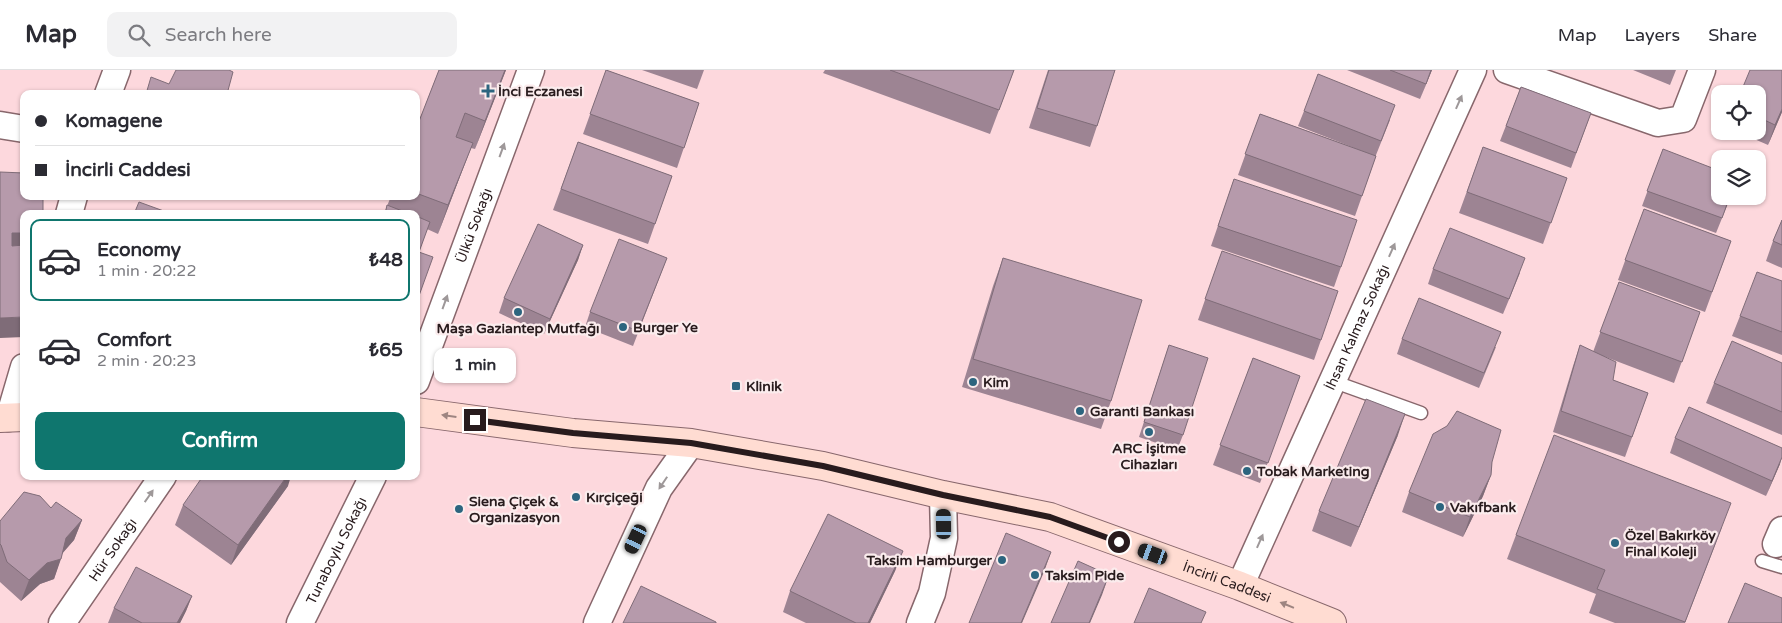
<!DOCTYPE html>
<html lang="en">
<head>
<meta charset="utf-8">
<style>
	body { margin:0; font-family:"Varela Round",sans-serif; background:#f2f2f3; color:#2b2b33; height:100vh; display:flex; flex-direction:column; font-size:19px; white-space:nowrap }
	* { box-sizing:border-box; margin:0 }
	p { font-size:16px; color:#7c7c81 }
	.icon { flex:none; width:28px; height:28px; fill:none; stroke:currentColor; stroke-width:2; stroke-linecap:round; stroke-linejoin:round }
	.map { position:relative; flex:1; overflow:hidden }
	.side { position:absolute; left:20px; top:140px; width:400px; height:270px; display:flex; flex-direction:column; background:#fff; border-radius:10px; box-shadow:0 1px 4px #0004 }
	.side>* { flex:none }
	.top-card { position:absolute; left:20px; top:20px; width:400px; height:110px; border-radius:10px; box-shadow:0 1px 4px #0004; display:grid; align-content:center; height:110px; padding:0 15px; background:#fff }
	.tools { position:absolute; left:1711px; top:15px; display:grid; gap:10px }
	.tools a { display:grid; place-items:center; width:55px; height:55px; border-radius:10px; background:#fff; box-shadow:0 1px 4px #0004; font-size:25px }
	.end { position:absolute; width:22px; height:22px; margin:-11px; border:6px solid #281b1d; background:#fff; box-shadow:0 0 0 2px #fff }
	.from { border-radius:50% }
	.bubble { position:absolute; height:35px; border-radius:10px; background:#fff; box-shadow:0 1px 4px #0004; font-size:16px; font-weight:700; line-height:35px; text-align:center }
	.car { position:absolute; width:15px; height:30px; margin:-15px -8px; border-radius:6px; box-shadow:0 0 4px 1px #0007; background:linear-gradient(#222 24%,#8ab4d8 0 40%,#222 0 76%,#8ab4d8 0 86%,#222 0) }
	.top-card b { display:flex; align-items:center; gap:18px; height:48px; font-size:19px }
	.top-card b+b { border-top:1px solid #e1e1e2 }
	.top-card i { width:12px; height:12px; background:#2b2b33 }
	ul { padding:9px 0 0; list-style:none }
	li { display:flex; align-items:center; gap:15px; height:82px; margin:0 10px 8px; padding:0 5px; border:2px solid transparent; border-radius:10px }
	li div { flex:1 }
	li b { display:block; font-size:19px }
	li em { font-style:normal; font-weight:700 }
	li.selected { border-color:#0f766e }
	li>.icon { width:45px; height:45px; stroke-width:1.5 }
	.action { display:flex; gap:10px; margin-top:auto; padding:10px 15px }
	.action a { flex:1; height:58px; border-radius:10px; background:#0f766e; color:#fff; font-size:20px; font-weight:700; line-height:58px; text-align:center }
	header { display:flex; align-items:center; gap:30px; box-sizing:border-box; height:70px; padding:0 25px; background:#fff; border-bottom:1px solid #e1e1e2 }
	header strong { font-size:24px }
	nav { display:flex; gap:28px; margin-inline-start:auto; font-size:18px }
	.search { width:350px; height:45px; background:#f2f2f3; display:flex; align-items:center; gap:12px; box-sizing:border-box; padding:0 18px; border-radius:10px; color:#7c7c81; font-size:19px }
	.map>svg:first-child { display:block }
	.lines { fill:none; stroke-linecap:round; stroke-linejoin:round }
	.service-casing { stroke:#88676c; stroke-width:15 }
	.minor-casing { stroke:#88676c; stroke-width:29 }
	.secondary-casing { stroke:#88676c; stroke-width:30 }
	.service { stroke:#fff; stroke-width:12 }
	.minor { stroke:#fff; stroke-width:26 }
	.secondary { stroke:#ffdcd2; stroke-width:28 }
	.wall { fill:#9d8493 }
	.shaded-wall { fill:#7f6c78 }
	.building { fill:#b69aab; stroke:#7f6c78 }
	.oneway { fill:#9e9899 }
	.oneway2 { fill:#9e8581 }
	.route { stroke:#281b1d; stroke-width:6 }
	.poi-dot { fill:#2c657f; stroke:#fbeced; stroke-width:2 }
	.labels { text-anchor:middle; dominant-baseline:central; stroke-width:4.5; stroke-linejoin:round; paint-order:stroke }
	.poi-label { font-size:14px; font-weight:bold; fill:#281b1d; stroke:#fbeced; text-anchor:start }
	.street-label { font-size:14px; fill:#281b1d; stroke:#fbeced }
</style>
</head>
<body>
<header>
<strong>Map</strong>
<div class="search"><svg class="icon" aria-label="search" viewBox="0 0 24 24"><circle cx="10" cy="10" r="6"/><path d="M15 15l6 6"/></svg>Search here</div>
<nav><a>Map</a><a>Layers</a><a>Share</a></nav>
</header>
<div class="map">
<svg width="1782" height="553" viewBox="0 0 1782 553">
	<rect width="100%" height="100%" fill="#fdd8dd"/>
	<g class="lines">
		<defs>
			<path id="service" d="M1332,311L1421,343
				M1762,491L1782,497"/>
			<g id="minor">
				<path d="M1507,0L1658,53L1683,49L1702,0"/>
				<path d="M108,24L117,0"/>
				<path d="M0,55L24,59"/>
				<path d="M69,144L74,126"/>
				<path id="s1" d="M416,311L531,0"/>
				<path d="M9,348L24,297"/>
				<path d="M1776,474L1782,460"/>
				<path id="s2" d="M1240,516L1473,0"/>
				<path id="s3" d="M62,553L163,406"/>
				<path id="s4" d="M300,553L373,406"/>
				<path d="M597,553L659,418L691,373"/>
				<path d="M920,553L932,523L944,468L943,425"/>
			</g>
			<g id="secondary">
				<path id="s5" d="M416,342L573,363L691,373L823,396L943,425L1050,447L1240,516L1332,553"/>
				<path d="M0,348L24,347"/>
			</g>
		</defs>
		<use href="#service" class="service-casing"/>
		<use href="#minor" class="minor-casing"/>
		<use href="#secondary" class="secondary-casing"/>
		<use href="#service" class="service"/>
		<use href="#minor" class="minor"/>
		<use href="#secondary" class="secondary"/>
	</g>
	<path class="wall" d="M439,0H506L475,79L471,78L438,164L427,159L419,182L416,234V144H384L391,126H416V59Z
		M606,0L699,33L677,98L583,64Z
		M642,0H704L697,19Z
		M825,0H1014L990,64L823,3Z
		M1048,0H1115L1097,56L1090,77L1029,58Z
		M1347,0H1432L1420,29Z
		M1633,0H1676L1670,15Z
		M1521,17L1591,43L1571,98L1500,71Z
		M1758,24L1782,42L1768,75L1736,61H1758Z
		M1304,41L1390,50L1376,85V86L1355,146L1238,105L1260,44L1357,79L1298,56Z
		M578,72L672,106L648,174L553,140Z
		M1483,77L1567,108L1543,174L1459,143Z
		M1663,79L1731,126L1716,163L1642,136Z
		M1234,109L1341,197L1334,217L1211,176Z
		M1644,139L1731,171L1705,242L1618,210Z
		M1782,150V198L1766,191L1773,171Z
		M583,175L578,190L544,264L499,243L504,228Z
		M1222,181L1321,270L1314,290L1198,250Z
		M667,188L633,276L585,257L590,242Z
		M1003,188L1111,331L1101,359L962,317L993,216Z
		M1433,199L1520,203L1503,244L1428,214Z
		M1782,211V285L1732,266L1740,246Z
		M1619,212L1700,242L1674,313L1603,286L1613,310L1648,323L1625,387L1553,362L1573,296L1580,275L1593,282Z
		M1402,269L1496,277L1479,318L1397,284Z
		M1169,275L1183,365L1177,380L1139,367Z
		M1253,288L1300,306L1260,413L1213,395Z
		M1782,293V365L1706,333L1714,313Z
		M1398,365L1351,477L1312,461L1319,441Z
		M1675,368L1780,394L1766,426L1670,383Z
		M1492,392L1491,405L1483,426L1463,467L1402,442L1409,422Z
		M288,416L231,495L175,455L183,435Z
		M51,438L82,450L74,470L62,484L54,509L40,514L21,531L0,512V451Z
		M1722,457L1685,553H1615L1589,543L1596,524L1507,489L1516,465Z
		M903,481L895,501L870,553H806L783,542L790,521Z
		M192,526L186,541L180,553H108L114,538Z"/>
	<path class="shaded-wall" d="M505,0H506L475,79L485,51Z
		M1431,0H1432L1420,29L1426,14Z
		M1782,39V42L1768,75L1775,55Z
		M473,73L462,101L438,164L448,135Z
		M12,163H24V183H4Z
		M583,175L578,190L544,264L550,249Z
		M24,247V267L0,268V248Z
		M1405,344L1398,365L1351,477L1359,457Z
		M1782,387L1780,394L1766,426L1772,411Z
		M1491,405L1483,426L1463,467L1470,447Z
		M287,406H291L288,416L231,495L238,475Z
		M82,450L74,470L58,488L66,468Z
		M903,481L895,501L870,553H868Z
		M1051,482L1044,502L1022,553H1021Z
		M61,489L54,509L40,514L21,531L29,510L47,493Z
		M1109,505L1102,525L1090,553H1089Z
		M192,526L186,541L180,553H177Z"/>
	<path class="building" d="M176,0H229L233,2L227,24H146L151,7L169,14Z
		M439,0H505L485,51L465,43L456,67L473,73L448,135L416,123V59Z
		M606,0L699,33L684,78L590,44Z
		M890,0H1014L999,40Z
		M1049,0H1115L1097,56L1037,38Z
		M1390,0H1431L1426,14Z
		M1750,0H1782V39L1775,55L1758,47V24H1740Z
		M1318,4L1395,35L1381,71L1304,41Z
		M1521,17L1591,43L1576,83L1506,56Z
		M1260,44L1376,86L1362,126L1245,84Z
		M578,72L672,106L655,154L561,119Z
		M1483,77L1567,108L1551,153L1467,122Z
		M1663,79L1720,101V126H1730L1722,148L1647,121Z
		M0,102L24,103V126H43V144H24V163H12V176L24,175V247L0,248Z
		M1234,109L1357,150L1341,197L1218,156Z
		M139,132L172,144H134Z
		M387,135L410,144H385Z
		M1644,139L1731,171L1712,222L1625,190Z
		M416,146L430,152L419,182L416,181Z
		M1782,150V175L1773,171Z
		M538,154L583,175L550,249L504,228Z
		M1450,158L1525,188L1509,229L1433,199Z
		M619,169L667,188L638,261L590,242Z
		M416,181L433,187L416,234Z
		M1222,181L1338,221L1321,270L1205,229Z
		M1003,188L1142,230L1111,331L973,289Z
		M1757,202L1782,211V262L1740,246Z
		M1619,212L1700,242L1682,292L1600,262Z
		M1419,228L1501,262L1484,303L1402,269Z
		M1732,271L1782,293V342L1714,313Z
		M1169,275L1208,288L1183,365L1144,352Z
		M1580,275L1616,292L1613,310L1648,323L1632,367L1561,341Z
		M1253,288L1300,306L1268,393L1220,375Z
		M1366,329L1405,344L1359,457L1319,441Z
		M1689,337L1782,378V387L1772,411L1675,368Z
		M1457,341L1501,360L1492,392L1491,405L1470,447L1409,422L1433,364L1447,356Z
		M1554,365L1731,433L1685,552L1597,519L1605,500L1516,465Z
		M203,406H287L238,475L183,435Z
		M24,422L40,426L51,438L56,432L82,450L66,468L61,489L47,493L29,510L7,492L1,475L0,474V451Z
		M828,444L903,481L868,553H856L790,521Z
		M1006,463L1051,482L1021,553H969Z
		M1078,491L1109,505L1089,553H1051Z
		M136,497L192,526L177,553H142L114,538Z
		M1745,513L1782,528V553H1728Z
		M641,516L716,552V553H623Z
		M1149,518L1206,542L1201,553H1134Z"/>
	<defs><path id="oneway-solid" d="M-6-.8H1V-3.2L6.5 0L1 3.2V.8H-6Z" transform="scale(1.25)"/></defs>
	<g class="oneway">
		<use href="#oneway-solid" transform="translate(1459 32) rotate(-66)"/>
		<use href="#oneway-solid" transform="translate(502 80) rotate(-70)"/>
		<use href="#oneway-solid" transform="translate(1392 180) rotate(-66)"/>
		<use href="#oneway-solid" transform="translate(445 232) rotate(-70)"/>
		<use href="#oneway-solid" transform="translate(663 413) rotate(124)"/>
		<use href="#oneway-solid" transform="translate(149 426) rotate(-55)"/>
		<use href="#oneway-solid" transform="translate(1260 471) rotate(-66)"/>
	</g>
	<g class="oneway2">
		<use href="#oneway-solid" transform="translate(449 346) rotate(-172)"/>
		<use href="#oneway-solid" transform="translate(1287 535) rotate(-158)"/>
	</g>
	<g class="lines">
		<path class="route" d="M475,350L573,363L691,373L823,396L943,425L1050,447L1119,472"/>
	</g>
	<g class="poi-dot">
		<path d="M485.5 13.5h5v5h5v5h-5v5h-5v-5h-5v-5h5z"/>
		<circle cx="518" cy="242" r="5"/>
		<circle cx="623" cy="257" r="5"/>
		<circle cx="973" cy="312" r="5"/>
		<rect x="731" y="311" width="10" height="10" rx="2.5"/>
		<circle cx="1080" cy="341" r="5"/>
		<circle cx="1149" cy="362" r="5"/>
		<circle cx="1247" cy="401" r="5"/>
		<circle cx="576" cy="427" r="5"/>
		<circle cx="1440" cy="437" r="5"/>
		<circle cx="459" cy="439" r="5"/>
		<circle cx="1615" cy="473" r="5"/>
		<circle cx="1002" cy="490" r="5"/>
		<circle cx="1035" cy="505" r="5"/>
	</g>
	<g class="labels">
		<g class="poi-label">
			<text x="498" y="21">İnci Eczanesi</text>
			<text x="633" y="257">Burger Ye</text>
			<text x="518" y="258" text-anchor="middle">Maşa Gaziantep Mutfağı</text>
			<text x="983" y="312">Kim</text>
			<text x="746" y="316">Klinik</text>
			<text x="1090" y="341">Garanti Bankası</text>
			<text x="1149" y="378" text-anchor="middle">ARC İşitme<tspan x="1149" dy="16">Cihazları</tspan></text>
			<text x="1257" y="401">Tobak Marketing</text>
			<text x="586" y="427">Kırçiçeği</text>
			<text x="469" y="431">Siena Çiçek &amp;<tspan x="469" dy="16">Organizasyon</tspan></text>
			<text x="1450" y="437">Vakıfbank</text>
			<text x="1625" y="465">Özel Bakırköy<tspan x="1625" dy="16">Final Koleji</tspan></text>
			<text x="992" y="490" text-anchor="end">Taksim Hamburger</text>
			<text x="1045" y="505">Taksim Pide</text>
		</g>
		<g class="street-label">
			<text stroke="none"><textPath href="#s1" startOffset="166">Ülkü Sokağı</textPath></text>
			<text stroke="none"><textPath href="#s2" startOffset="284">İhsan Kalmaz Sokağı</textPath></text>
			<text stroke="none"><textPath href="#s3" startOffset="89">Hür Sokağı</textPath></text>
			<text stroke="none"><textPath href="#s4" startOffset="81">Tunaboylu Sokağı</textPath></text>
			<text stroke="none"><textPath href="#s5" startOffset="832">İncirli Caddesi</textPath></text>
		</g>
	</g>
</svg>
<div class="tools">
<a><svg class="icon" aria-label="locate" viewBox="0 0 24 24"><circle cx="12" cy="12" r="6"/><path d="M12 2v4M12 18v4M2 12h4M18 12h4"/></svg></a>
<a><svg class="icon" aria-label="layers" viewBox="0 0 24 24"><path d="M12 4l9 5-9 5-9-5zM3 14l9 5 9-5"/></svg></a>
</div>
<i class="end from" style="left:1119px;top:472px"></i>
<i class="end" style="left:475px;top:350px"></i>
<div class="bubble" style="left:434px;top:278px;width:82px">1 min</div>
<i class="car" style="left:944px;top:454px;rotate:359deg"></i>
<i class="car" style="left:636px;top:469px;rotate:205deg"></i>
<i class="car" style="left:1153px;top:484px;rotate:290deg"></i>
<div class="top-card">
<b><i class="from"></i>Komagene</b>
<b><i></i>İncirli Caddesi</b>
</div>
<section class="side">
<ul>
<li class="selected"><svg class="icon" aria-label="car" viewBox="0 0 24 24"><path d="M5 17H2v-5l4-1 3-4h7l3 4 3 1v5h-3M9 17h6M6 11h13"/><circle cx="7" cy="17" r="2"/><circle cx="17" cy="17" r="2"/></svg><div><b>Economy</b><p>1 min · 20:22</p></div><em>₺48</em></li>
<li><svg class="icon" aria-label="car" viewBox="0 0 24 24"><path d="M5 17H2v-5l4-1 3-4h7l3 4 3 1v5h-3M9 17h6M6 11h13"/><circle cx="7" cy="17" r="2"/><circle cx="17" cy="17" r="2"/></svg><div><b>Comfort</b><p>2 min · 20:23</p></div><em>₺65</em></li>
</ul>
<div class="action"><a>Confirm</a></div>
</section>
</div>
</body>
</html>
